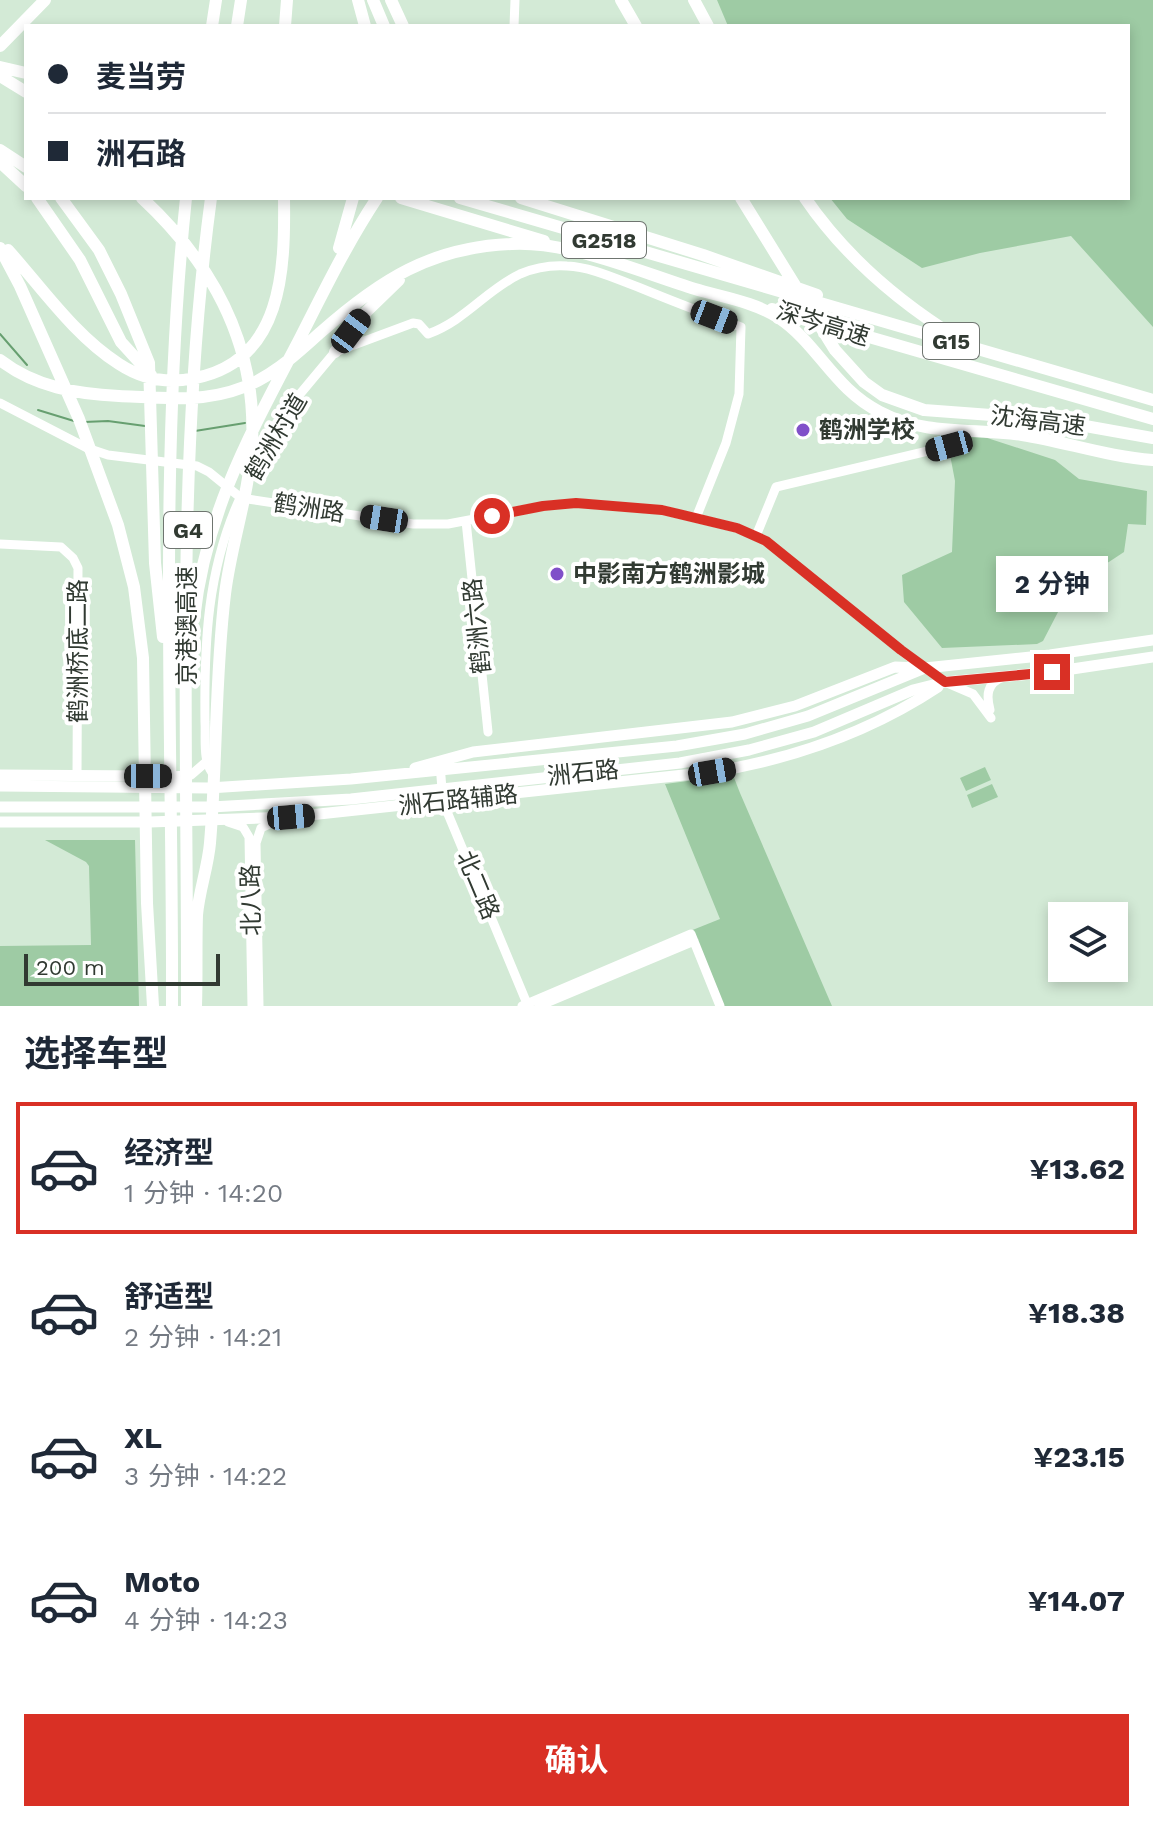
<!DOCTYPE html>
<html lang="zh">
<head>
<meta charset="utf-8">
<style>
	body { margin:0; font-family:"Work Sans","Noto Sans SC",sans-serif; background:#f6f6f7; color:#1f2937; height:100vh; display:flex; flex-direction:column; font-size:30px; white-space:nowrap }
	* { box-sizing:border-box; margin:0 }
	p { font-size:26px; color:#747a83 }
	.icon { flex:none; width:44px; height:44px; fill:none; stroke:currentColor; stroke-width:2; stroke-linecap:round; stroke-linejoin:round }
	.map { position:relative; height:1006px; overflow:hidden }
	.details { display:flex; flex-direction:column; background:#fff; flex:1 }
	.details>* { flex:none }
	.banner { position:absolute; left:24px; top:24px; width:1106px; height:176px; border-radius:0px; box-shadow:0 4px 12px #0003; display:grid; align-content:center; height:176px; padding:0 24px; background:#fff }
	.fabs { position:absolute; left:1048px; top:902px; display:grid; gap:16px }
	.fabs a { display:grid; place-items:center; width:80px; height:80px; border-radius:0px; background:#fff; box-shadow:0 4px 12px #0003; font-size:40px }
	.scale { position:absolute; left:24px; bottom:20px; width:196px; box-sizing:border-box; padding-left:8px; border:4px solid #313a32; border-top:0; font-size:22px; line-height:28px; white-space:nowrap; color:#313a32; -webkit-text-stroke:6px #fff; paint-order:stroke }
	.end { position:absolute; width:36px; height:36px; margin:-18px; border:10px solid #d93025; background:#fff; box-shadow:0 0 0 4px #fff }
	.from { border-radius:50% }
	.bubble { position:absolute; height:56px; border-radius:0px; background:#fff; box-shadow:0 4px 12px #0003; font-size:26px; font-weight:700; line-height:56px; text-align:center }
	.car { position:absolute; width:24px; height:48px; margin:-24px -12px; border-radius:10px; box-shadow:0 0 6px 2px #0007; background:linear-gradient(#222 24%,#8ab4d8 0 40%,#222 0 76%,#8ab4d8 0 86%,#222 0) }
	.banner b { display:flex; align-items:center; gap:28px; height:76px; font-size:30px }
	.banner b+b { border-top:2px solid #e0e1e3 }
	.banner i { width:20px; height:20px; background:#1f2937 }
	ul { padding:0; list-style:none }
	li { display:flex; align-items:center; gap:24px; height:132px; margin:0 16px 12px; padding:0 8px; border:4px solid transparent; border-radius:0px }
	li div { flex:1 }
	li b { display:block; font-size:30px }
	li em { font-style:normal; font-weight:700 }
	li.on { border-color:#d93025 }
	li>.icon { width:72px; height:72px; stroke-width:1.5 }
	h2 { padding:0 24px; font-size:36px; line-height:96px }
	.button { display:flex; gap:16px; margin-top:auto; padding:16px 24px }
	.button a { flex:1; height:92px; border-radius:0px; background:#d93025; color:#fff; font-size:32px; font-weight:700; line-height:92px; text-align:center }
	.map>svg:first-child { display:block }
	.green { fill:#9ecba4 }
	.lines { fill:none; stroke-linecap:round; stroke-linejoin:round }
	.stream { stroke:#679f70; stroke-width:2 }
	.minor { stroke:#fff; stroke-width:9 }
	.major { stroke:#fff; stroke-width:11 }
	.highway { stroke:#fff; stroke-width:12 }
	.route { stroke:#d93025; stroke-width:10 }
	.poi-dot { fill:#8050c9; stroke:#fff; stroke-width:3 }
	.labels { text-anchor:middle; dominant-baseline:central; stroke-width:8; stroke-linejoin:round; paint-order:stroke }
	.shield { fill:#fff; stroke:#6f7570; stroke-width:2 }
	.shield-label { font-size:22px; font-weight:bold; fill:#313a32 }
	.street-label { font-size:24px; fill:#313a32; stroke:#fff }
	.poi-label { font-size:24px; font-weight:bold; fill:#313a32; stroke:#fff; text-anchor:start }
</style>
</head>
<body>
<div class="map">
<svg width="1153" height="1006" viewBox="0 0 1153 1006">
	<rect width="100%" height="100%" fill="#d3ead6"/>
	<path class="green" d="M717,0H1153V327L1071,236L980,253L922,268L847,219L830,198H1128V26H728Z
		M978,435L1055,460L1079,479L1147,491L1146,525L1128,524L1124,552L1071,587L1043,641L1037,644L942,648L904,602L902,575L952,552L955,481L947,439Z
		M985,767L991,780L966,791L960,778Z
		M733,775L740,793L832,1006H720L690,931L720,919L665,784Z
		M992,784L998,797L972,808L967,795Z
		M45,840H135L139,1006H0V946L91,945L89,866L86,862Z"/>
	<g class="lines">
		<path class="stream" d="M0,334L27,365
			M38,410L74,421
			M84,422L108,421L145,426
			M195,431L245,423"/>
		<path class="minor" d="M514,26L515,0
			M0,403L87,448L108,455L197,466L209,472L241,498L413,524H448L543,506L576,503L662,510L737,528L766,541L913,660L945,682L973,694L991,718
			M252,474L290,406L335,352L413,323L419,324L428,334C466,320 485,291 520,274C534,268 552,265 567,266C591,267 616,279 638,287C672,301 706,314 741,327L739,394L726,443L696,518
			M466,521L488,732
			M756,536L776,487L949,446
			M0,544L61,547L73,558L78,568L77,775
			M990,710C986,695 987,683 1003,677
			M440,764L443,802L528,1006
			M214,775C202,762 206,739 205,722C204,644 207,570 240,498
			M167,776L191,775L206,762
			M228,822L243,827L249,837L252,1006
			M259,1006L256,843L261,828L276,821
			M522,1006L691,934L720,1006
			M539,1006L694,941"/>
		<path class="major" d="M415,768L473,752L732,722L795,706L895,667L921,668
			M0,775L148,776L177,781
			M0,786L209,788L351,779L677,746L745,734L808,716L925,668L1050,655L1153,640
			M0,807H211L351,799L680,763L749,750L814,732L913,690L945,682L1052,672L1153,657
			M0,822H150L291,817L712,772C792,759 870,732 938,687"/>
		<path class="highway" d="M358,0L365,26
			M373,0L384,26
			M391,0L403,26
			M621,0L636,26
			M694,0L708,26
			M212,26L216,0
			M237,26L241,0
			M285,26L287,0
			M0,46L45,0
			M0,67L26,73
			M0,76L26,92
			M0,150L26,167
			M0,162L26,186
			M37,198L80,260L121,342L151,375
			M61,198L99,250L121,294L149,363L155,563L163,637
			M142,198C213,264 257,345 252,444C249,495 231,544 225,594C215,676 217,760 210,843C208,867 199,891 197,915C196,945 197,976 196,1006
			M401,198L544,241
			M460,198L1153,400
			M521,198L703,255L817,295
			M741,198L835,350L864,382L882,395L924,410L1046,419L1153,438
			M805,198C844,255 899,302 957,338
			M0,248L20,286L79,419L118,525L134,587L143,658L147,903L153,1006
			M339,248L353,198
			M8,250C42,288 75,336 119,364C142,379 168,384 195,378C283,361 285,269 284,198
			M772,309L1153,419
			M335,352L367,311L399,280
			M0,360C35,387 77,394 119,396C162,398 204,403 244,387C275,375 297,353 321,332C380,280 431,247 512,244C570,241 640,272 695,289C722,297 755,302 779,318C818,344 834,389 880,412C925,436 974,428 1022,435C1066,442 1109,457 1153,460
			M194,619C205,514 250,434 298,342C323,293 346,245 377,198
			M172,1006C173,737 158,466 186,198
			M187,1006C188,737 175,465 211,198"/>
	</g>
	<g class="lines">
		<path class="route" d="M492,516L543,506L576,503L662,510L737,528L766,541L901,650L945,682L1052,672"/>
	</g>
	<g class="poi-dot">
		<circle cx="803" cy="430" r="8"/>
		<circle cx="557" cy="574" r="8"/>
	</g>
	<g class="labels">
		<g class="shield">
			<rect x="562" y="222" width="84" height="36" rx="6"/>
			<rect x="923" y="323" width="56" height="36" rx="6"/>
			<rect x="164" y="512" width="48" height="36" rx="6"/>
		</g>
		<g class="shield-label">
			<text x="604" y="240">G2518</text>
			<text x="951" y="341">G15</text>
			<text x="188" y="530">G4</text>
		</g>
		<g class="street-label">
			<text transform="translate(823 324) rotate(17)">深岑高速</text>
			<text transform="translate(1038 421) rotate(7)">沈海高速</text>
			<text transform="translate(276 437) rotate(-59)">鹤洲村道</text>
			<text transform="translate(309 508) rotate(9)">鹤洲路</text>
			<text transform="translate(187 626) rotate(-90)">京港澳高速</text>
			<text transform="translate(477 626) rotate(-96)">鹤洲六路</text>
			<text transform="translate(78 651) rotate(-90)">鹤洲桥底二路</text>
			<text transform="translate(583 773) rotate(-6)">洲石路</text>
			<text transform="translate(458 800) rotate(-6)">洲石路辅路</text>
			<text transform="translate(478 885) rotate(67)">北二路</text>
			<text transform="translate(251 900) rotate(-91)">北八路</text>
		</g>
		<g class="poi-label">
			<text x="819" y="430">鹤洲学校</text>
			<text x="573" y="574">中影南方鹤洲影城</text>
		</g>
	</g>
</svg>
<div class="fabs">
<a><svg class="icon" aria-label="layers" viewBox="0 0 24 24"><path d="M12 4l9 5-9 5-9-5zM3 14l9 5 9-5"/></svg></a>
</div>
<div class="scale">200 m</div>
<i class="end from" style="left:492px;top:516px"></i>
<i class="end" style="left:1052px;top:672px"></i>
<div class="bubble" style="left:996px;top:556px;width:112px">2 分钟</div>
<i class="car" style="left:714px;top:317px;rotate:111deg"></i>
<i class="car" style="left:351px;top:331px;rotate:37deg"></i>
<i class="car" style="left:949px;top:446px;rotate:255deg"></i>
<i class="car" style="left:384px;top:519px;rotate:279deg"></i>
<i class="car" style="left:712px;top:772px;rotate:80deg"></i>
<i class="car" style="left:148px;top:776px;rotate:90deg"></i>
<i class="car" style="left:291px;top:817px;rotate:85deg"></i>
<div class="banner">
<b><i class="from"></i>麦当劳</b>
<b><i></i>洲石路</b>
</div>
</div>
<section class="details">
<h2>选择车型</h2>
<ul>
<li class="on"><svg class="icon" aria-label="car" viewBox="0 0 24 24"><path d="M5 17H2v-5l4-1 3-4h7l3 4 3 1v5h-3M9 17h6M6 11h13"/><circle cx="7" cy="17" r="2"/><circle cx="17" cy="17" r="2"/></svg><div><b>经济型</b><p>1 分钟 · 14:20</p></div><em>¥13.62</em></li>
<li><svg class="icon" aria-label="car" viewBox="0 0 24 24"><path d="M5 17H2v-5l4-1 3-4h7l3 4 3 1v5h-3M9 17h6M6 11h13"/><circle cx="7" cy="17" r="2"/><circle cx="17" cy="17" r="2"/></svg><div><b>舒适型</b><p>2 分钟 · 14:21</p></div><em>¥18.38</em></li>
<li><svg class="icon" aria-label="car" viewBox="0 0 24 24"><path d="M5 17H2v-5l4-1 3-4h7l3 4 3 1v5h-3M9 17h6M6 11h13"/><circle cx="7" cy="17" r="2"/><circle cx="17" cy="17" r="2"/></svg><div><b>XL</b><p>3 分钟 · 14:22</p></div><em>¥23.15</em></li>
<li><svg class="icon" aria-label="car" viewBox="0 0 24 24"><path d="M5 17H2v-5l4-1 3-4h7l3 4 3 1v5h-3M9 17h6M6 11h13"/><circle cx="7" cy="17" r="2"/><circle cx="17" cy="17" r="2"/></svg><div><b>Moto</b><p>4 分钟 · 14:23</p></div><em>¥14.07</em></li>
</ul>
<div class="button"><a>确认</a></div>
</section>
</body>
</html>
